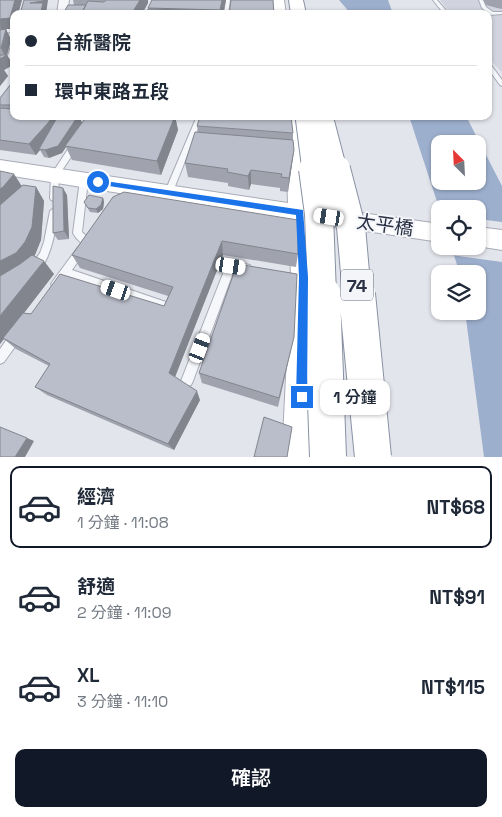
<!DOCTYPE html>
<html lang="zh-TW">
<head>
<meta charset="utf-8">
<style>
	body { margin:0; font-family:"Space Grotesk","Noto Sans TC",sans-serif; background:#f2f2f3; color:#1f2937; height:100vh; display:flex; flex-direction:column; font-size:19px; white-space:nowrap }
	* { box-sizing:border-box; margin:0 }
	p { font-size:16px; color:#747a83 }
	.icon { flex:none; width:28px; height:28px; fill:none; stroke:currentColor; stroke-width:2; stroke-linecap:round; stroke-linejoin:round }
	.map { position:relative; height:457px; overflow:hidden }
	.drawer { display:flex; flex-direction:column; background:#fff; flex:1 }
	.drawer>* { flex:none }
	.banner { position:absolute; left:10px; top:10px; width:482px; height:110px; border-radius:10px; box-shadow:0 1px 4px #0004; display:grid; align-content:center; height:110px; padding:0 15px; background:#fff }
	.needle { width:32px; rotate:336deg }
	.controls { position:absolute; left:431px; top:135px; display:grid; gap:10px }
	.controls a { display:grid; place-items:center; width:55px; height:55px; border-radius:10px; background:#fff; box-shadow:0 1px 4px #0004; font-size:25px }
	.end { position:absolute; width:22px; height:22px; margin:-11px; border:6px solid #1a73e8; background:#fff; box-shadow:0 0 0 2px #fff }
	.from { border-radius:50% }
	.bubble { position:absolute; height:35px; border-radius:10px; background:#fff; box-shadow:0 1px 4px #0004; font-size:16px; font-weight:600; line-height:35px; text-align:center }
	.car { position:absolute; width:15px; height:30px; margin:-15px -8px; border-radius:6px; box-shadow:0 0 4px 1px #0007; background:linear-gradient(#fff 24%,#345 0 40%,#fff 0 76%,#345 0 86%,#fff 0) }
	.banner b { display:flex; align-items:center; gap:18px; height:48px; font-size:19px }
	.banner b+b { border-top:1px solid #e0e1e3 }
	.banner i { width:12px; height:12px; background:#1f2937 }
	ul { padding:9px 0 0; list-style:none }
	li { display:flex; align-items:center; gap:15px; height:82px; margin:0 10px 8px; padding:0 5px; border:2px solid transparent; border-radius:10px }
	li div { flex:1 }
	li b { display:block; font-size:19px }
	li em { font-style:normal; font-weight:600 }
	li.current { border-color:#111827 }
	li>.icon { width:45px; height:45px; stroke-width:1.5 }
	.cta { display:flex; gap:10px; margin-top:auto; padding:10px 15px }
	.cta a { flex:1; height:58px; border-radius:10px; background:#111827; color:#fff; font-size:20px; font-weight:600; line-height:58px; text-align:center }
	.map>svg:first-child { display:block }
	.built { fill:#d1d4de }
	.water { fill:#9cafcd; fill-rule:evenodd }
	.pier { fill:#e3e5ec }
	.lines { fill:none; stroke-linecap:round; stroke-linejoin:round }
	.lane-casing { stroke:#a8abb7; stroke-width:2 }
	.street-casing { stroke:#a8abb7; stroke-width:2 }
	.secondary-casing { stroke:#a8abb7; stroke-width:2 }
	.highway-casing { stroke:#8991a3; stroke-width:2 }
	.lane { fill:#f6f7fa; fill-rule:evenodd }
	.street { fill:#f6f7fa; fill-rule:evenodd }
	.secondary { fill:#fff; fill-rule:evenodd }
	.highway { fill:#fff; fill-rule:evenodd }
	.highway-bridge-far2-casing { stroke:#8991a3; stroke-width:23; stroke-linecap:butt }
	.highway-bridge-far1-casing { stroke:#8991a3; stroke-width:30; stroke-linecap:butt }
	.highway-bridge-casing { stroke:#8991a3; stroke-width:38; stroke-linecap:butt }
	.highway-bridge-far2 { stroke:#fff; stroke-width:21 }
	.highway-bridge-far1 { stroke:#fff; stroke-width:28 }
	.highway-bridge { stroke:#fff; stroke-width:36 }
	.wall { fill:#a0a3ae }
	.shaded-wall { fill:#82858d }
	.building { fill:#babeca; stroke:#82858d }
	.route { fill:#1a73e8 }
	.labels { text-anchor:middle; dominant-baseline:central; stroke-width:4; stroke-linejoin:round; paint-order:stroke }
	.shield { fill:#f3f5f9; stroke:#666c7b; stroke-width:1 }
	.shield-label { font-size:18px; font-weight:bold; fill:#2a3145 }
	.street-label { font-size:19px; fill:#2a3145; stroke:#f3f5f9 }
</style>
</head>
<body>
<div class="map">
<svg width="502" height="457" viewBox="0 0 502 457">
	<rect width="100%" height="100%" fill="#e3e5ec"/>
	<path class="built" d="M440,0H502V72L489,59V14H451Z"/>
	<path class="water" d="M339,0H388L393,14H351Z
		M409,116H466L502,186V457H484L465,311H478V274H460L451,246H478V209H440V211ZM440,144H478V181H440Z"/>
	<path class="pier" d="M478,219L502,222V262L451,255L449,246H478Z"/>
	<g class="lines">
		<defs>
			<path id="lane" d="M226,0H230L228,14H224Z
				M433,0H437L449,14H444Z
				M479,0H483L486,7L493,12H502V14L489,15V14H487L488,13L482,8Z
				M14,28V32L0,33V29Z
				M14,44V56L12,62L7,63L6,62L11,46Z
				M489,64L491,65L502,80V86L500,85L489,70Z
				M197,116H203L172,194L171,196H165L164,194Z
				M72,143H75L79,145L59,175L58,198L54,201L51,200L50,198L51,175Z
				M84,177L88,180L82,232L93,242L91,245C84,247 76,239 73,233L80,180Z
				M54,208L58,211C57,224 49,276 31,271L29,268L40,253L44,242L50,211Z
				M81,246L84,247L86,250L72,270L166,302L167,305L166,308L162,310L67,277C63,282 60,290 53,287L51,284L53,281L78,247Z
				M231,262L250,265L252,268L250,271L247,272L234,270L193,381L191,385L187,387L183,385L181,381L226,266L228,263Z
				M16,331L20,332L21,336L20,340L4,362L0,364V349L12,332Z"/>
			<path id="street" d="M59,0H69L67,14H57Z"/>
			<path id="secondary" d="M272,0H284L286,14H274Z
				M285,116H303L311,206L440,224V242L312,223L317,277L318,457H282L291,277L289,220L0,174V160L288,203Z
				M478,227L502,230V250L477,246Z"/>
			<path id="highway" d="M289,0H303L306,14H291Z"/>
		</defs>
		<use href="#lane" class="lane-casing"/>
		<use href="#street" class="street-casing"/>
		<use href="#secondary" class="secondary-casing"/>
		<use href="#highway" class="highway-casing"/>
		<use href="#lane" class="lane"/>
		<use href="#street" class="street"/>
		<use href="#secondary" class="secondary"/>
		<use href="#highway" class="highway"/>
		<defs>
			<path id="highway-bridge-far2" d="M306,116L313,170
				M322,116L336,170"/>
			<path id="highway-bridge-far1" d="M313,169L319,214L322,295
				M336,169L351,227L357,295"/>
			<path id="highway-bridge" d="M322,294L328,457
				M357,294L373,457"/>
		</defs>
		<use href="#highway-bridge-far2" class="highway-bridge-far2-casing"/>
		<use href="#highway-bridge-far1" class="highway-bridge-far1-casing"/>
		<use href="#highway-bridge" class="highway-bridge-casing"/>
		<use href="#highway-bridge-far2" class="highway-bridge-far2"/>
		<use href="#highway-bridge-far1" class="highway-bridge-far1"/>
		<use href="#highway-bridge" class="highway-bridge"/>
	</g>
	<path class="wall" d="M0,0H22L18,14H14L6,29L11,40L7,55L13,65L4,70L8,76L0,86Z
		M73,0H148V3L142,14H63L74,5Z
		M226,0L223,14H145L148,9V8Z
		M483,0H502V9L497,8L486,5Z
		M14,80V116H79L82,123L175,116L178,130L161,175L72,160L66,147L62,153L49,158L44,157L40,150L36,155L0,150V98Z
		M197,126L293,133V140L294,150L288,192L280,191V188L251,184L249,190L228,186V183L188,177L185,163L198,132Z
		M0,171L22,186L36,187L44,201L41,240L34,256L54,274L24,313L31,314L164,306L168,296L80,268L72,255L113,197L298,254L296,267L223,255L175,377L200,400L174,450L47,395L35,387L49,366L16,349L4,339L0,344Z
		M67,195L69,239L58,240L53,233Z
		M103,198L104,202L103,209L98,213L90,212L84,202Z
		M294,337L278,407L202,383L199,373Z"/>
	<path class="shaded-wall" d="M15,0H22L18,14H14V29H6L11,40L7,55L13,65L4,70L8,76L0,86V59L5,56L1,48L0,19Z
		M43,0H48L46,14H42L30,3Z
		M140,0H148V3L142,14H132Z
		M222,0H226L223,14H221L220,10Z
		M52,116H58L39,149L40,150L36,155L29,144Z
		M78,116H79L82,123L65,146L66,147L62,153L49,158L45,150Z
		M175,116L178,130L161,175L157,161Z
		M294,150L288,192L289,178Z
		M251,170V184L249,190L248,176Z
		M14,174L23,188L0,211V189Z
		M36,187L44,201L41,240L35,255L27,266L0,281V261Z
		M63,188L67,195L69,239L64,231Z
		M103,198L104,202L103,209L98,213L96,209Z
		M222,241L223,255L173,382L169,373Z
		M44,261L54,274L0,344V316Z
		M197,391L200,400L174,450L168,444Z
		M27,438L34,441L25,457H15Z"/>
	<path class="building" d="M0,0H15L10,18L0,19Z
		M24,0H43V1L30,3H43L41,11L44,10L42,14H20Z
		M106,0H140L132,13L82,12L88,1L104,2Z
		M152,0H222L220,10L148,8Z
		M231,0H273L274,14H229Z
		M68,5H86L81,14H63Z
		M148,9L220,11V14H145Z
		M6,29L1,48H0V30Z
		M14,39V47H11Z
		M0,55H7L0,59Z
		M14,80V105H0V98Z
		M0,108L14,109V116H53L48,123L29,144L0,140Z
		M58,116H78L58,146L45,150L39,149Z
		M87,116H175L157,161L65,146Z
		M200,116H291L293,133L197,126Z
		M195,132L293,140L294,150L289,178L281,177L282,174L251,170L248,176L227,172L228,169L185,163Z
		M0,171L14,174L3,187L0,189Z
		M23,185L36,187L32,227L25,242L16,253L0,261V205Z
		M53,186L63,188L64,231L53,233Z
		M124,192L298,220V254L222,241L169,373L197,391L168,444L35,387L50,364L3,338L23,313L31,314L60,274L164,306L173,287L72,255L113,197Z
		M89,195L103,198L101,205L96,209L88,208L84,202Z
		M32,255L44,261L0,316V276L20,264Z
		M237,264L297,274L294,337L279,398L199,373Z
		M264,417L292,427L287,457H254Z
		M0,427L27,438L15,457H0Z"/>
	<path class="route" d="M98,180L303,210L308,277L307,397L305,401L302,403L298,401L296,397L299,277L296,215L96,184L95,182Z"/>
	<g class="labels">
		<rect class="shield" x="341" y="269.5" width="32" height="31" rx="4"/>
		<g class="shield-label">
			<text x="357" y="285">74</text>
		</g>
		<g class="street-label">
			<text transform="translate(385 225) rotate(8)">太平橋</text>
		</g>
	</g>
</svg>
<div class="controls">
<a><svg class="needle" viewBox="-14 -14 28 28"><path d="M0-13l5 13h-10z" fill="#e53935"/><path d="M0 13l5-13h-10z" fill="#747a83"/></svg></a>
<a><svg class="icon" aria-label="locate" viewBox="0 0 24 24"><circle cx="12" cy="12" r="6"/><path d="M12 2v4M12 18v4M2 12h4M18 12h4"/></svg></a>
<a><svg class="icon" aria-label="layers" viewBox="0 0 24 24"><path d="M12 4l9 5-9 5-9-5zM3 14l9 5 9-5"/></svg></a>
</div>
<i class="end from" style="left:98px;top:182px"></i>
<i class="end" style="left:302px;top:397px"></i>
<div class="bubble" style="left:320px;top:380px;width:70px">1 分鐘</div>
<i class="car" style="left:329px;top:217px;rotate:279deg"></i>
<i class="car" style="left:231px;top:266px;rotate:99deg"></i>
<i class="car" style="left:116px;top:290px;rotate:289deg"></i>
<i class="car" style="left:200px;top:348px;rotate:21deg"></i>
<div class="banner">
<b><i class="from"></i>台新醫院</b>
<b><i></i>環中東路五段</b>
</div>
</div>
<section class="drawer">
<ul>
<li class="current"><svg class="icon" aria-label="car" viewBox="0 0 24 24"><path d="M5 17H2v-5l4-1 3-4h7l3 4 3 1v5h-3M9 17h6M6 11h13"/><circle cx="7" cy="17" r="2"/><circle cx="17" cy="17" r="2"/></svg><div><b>經濟</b><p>1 分鐘 · 11:08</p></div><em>NT$68</em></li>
<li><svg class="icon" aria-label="car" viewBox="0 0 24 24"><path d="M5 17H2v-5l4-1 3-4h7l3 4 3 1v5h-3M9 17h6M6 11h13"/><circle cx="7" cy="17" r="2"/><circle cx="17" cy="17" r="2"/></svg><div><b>舒適</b><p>2 分鐘 · 11:09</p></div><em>NT$91</em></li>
<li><svg class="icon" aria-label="car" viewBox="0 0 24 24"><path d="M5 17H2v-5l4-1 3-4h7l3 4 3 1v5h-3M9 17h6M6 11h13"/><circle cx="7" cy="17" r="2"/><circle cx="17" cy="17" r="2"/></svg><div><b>XL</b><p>3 分鐘 · 11:10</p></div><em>NT$115</em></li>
</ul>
<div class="cta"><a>確認</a></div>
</section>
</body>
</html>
